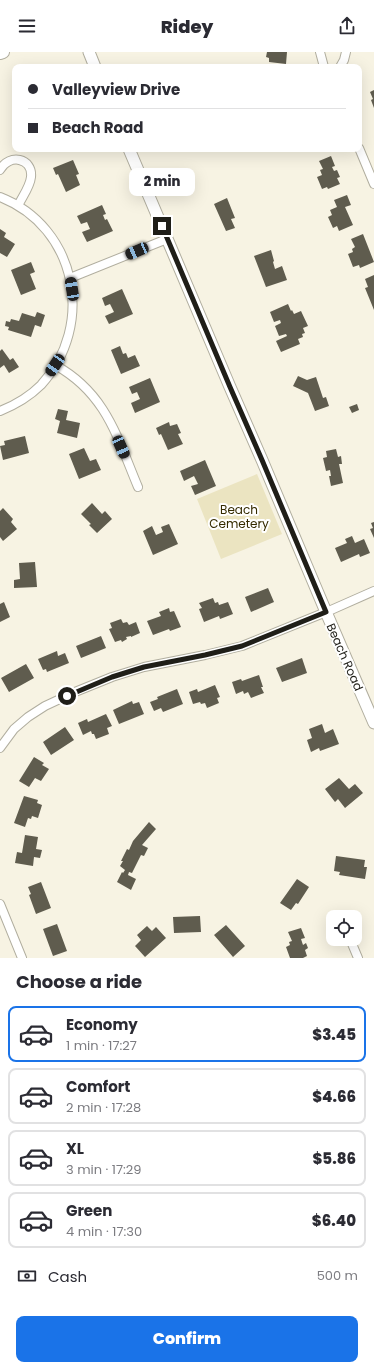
<!DOCTYPE html>
<html lang="en">
<head>
<meta charset="utf-8">
<style>
	body { margin:0; font-family:Poppins,sans-serif; background:#f7f7f7; color:#2b2b33; height:100vh; display:flex; flex-direction:column; font-size:15px; white-space:nowrap }
	* { box-sizing:border-box; margin:0 }
	p { font-size:13px; color:#7c7c81 }
	.icon { flex:none; width:22px; height:22px; fill:none; stroke:currentColor; stroke-width:2; stroke-linecap:round; stroke-linejoin:round }
	.map { position:relative; height:906px; overflow:hidden }
	.side { display:flex; flex-direction:column; background:#fff; flex:1 }
	.side>* { flex:none }
	.banner { position:absolute; left:12px; top:12px; width:350px; height:88px; border-radius:8px; box-shadow:0 4px 16px #0002; display:grid; align-content:center; height:88px; padding:0 16px; background:#fff }
	.controls { position:absolute; left:326px; top:858px; display:grid; gap:8px }
	.controls a { display:grid; place-items:center; width:36px; height:36px; border-radius:8px; background:#fff; box-shadow:0 4px 16px #0002; font-size:20px }
	.end { position:absolute; width:18px; height:18px; margin:-9px; border:5px solid #1f1e18; background:#fff; box-shadow:0 0 0 2px #fff }
	.from { border-radius:50% }
	.bubble { position:absolute; height:28px; border-radius:8px; background:#fff; box-shadow:0 4px 16px #0002; font-size:13px; font-weight:800; line-height:28px; text-align:center }
	.car { position:absolute; width:12px; height:24px; margin:-12px -6px; border-radius:5px; box-shadow:0 0 3px 1px #0007; background:linear-gradient(#222 24%,#8ab4d8 0 40%,#222 0 76%,#8ab4d8 0 86%,#222 0) }
	.banner b { display:flex; align-items:center; gap:14px; height:38px; font-size:15px }
	.banner b+b { border-top:1px solid #e1e1e2 }
	.banner i { width:10px; height:10px; background:#2b2b33 }
	ul { padding:0; list-style:none }
	li { display:flex; align-items:center; gap:12px; height:56px; margin:0 8px 6px; padding:0 8px; border:2px solid #e1e1e2; border-radius:8px }
	li div { flex:1 }
	li b { display:block; font-size:15px }
	li em { font-style:normal; font-weight:800 }
	li.active { border-color:#1a73e8 }
	li>.icon { width:36px; height:36px; stroke-width:1.5 }
	h2 { padding:0 16px; font-size:18px; line-height:48px }
	.pay { display:flex; align-items:center; gap:10px; height:44px; padding:0 16px; font-size:15px }
	.pay p { margin-inline-start:auto }
	.cta { display:flex; gap:8px; margin-top:auto; padding:8px 16px }
	.cta a { flex:1; height:46px; border-radius:8px; background:#1a73e8; color:#fff; font-size:16px; font-weight:800; line-height:46px; text-align:center }
	header { display:flex; justify-content:space-between; align-items:center; height:52px; padding:0 16px; background:#fff; font-size:18px; font-weight:800 }
	.map>svg:first-child { display:block }
	.green { fill:#ebe4c1 }
	.building { fill:#5f5c4e }
	.lines { fill:none; stroke-linecap:round; stroke-linejoin:round }
	.minor-casing { stroke:#b1ae9f; stroke-width:10 }
	.tertiary-casing { stroke:#b1ae9f; stroke-width:13 }
	.secondary-casing { stroke:#b1ae9f; stroke-width:14 }
	.minor { stroke:#fff; stroke-width:8 }
	.tertiary { stroke:#fff; stroke-width:11 }
	.secondary { stroke:#fff; stroke-width:12 }
	.route { stroke:#1f1e18; stroke-width:5 }
	.labels { text-anchor:middle; dominant-baseline:central; stroke-width:4; stroke-linejoin:round; paint-order:stroke }
	.park-label { font-size:12px; fill:#352b00; stroke:#fff }
	.street-label { font-size:12px; fill:#1f1e18; stroke:#fff }
</style>
</head>
<body>
<header><svg class="icon" aria-label="menu" viewBox="0 0 24 24"><path d="M4 6h16M4 12h16M4 18h16"/></svg>Ridey<svg class="icon" aria-label="share" viewBox="0 0 24 24"><path d="M12 15V3M7 8l5-5 5 5M5 13v7h14v-7"/></svg></header>
<div class="map">
<svg width="374" height="906" viewBox="0 0 374 906">
	<rect width="100%" height="100%" fill="#f7f3e3"/>
	<path class="green" d="M257,422L282,482L221,507L197,447Z"/>
	<path class="building" d="M267,0H287L286,12L269,10V6L266,5Z
		M374,38V56L371,48L373,47L370,40Z
		M331,104L335,114L332,115L334,119L337,118L340,125L337,126L340,132L328,137L327,135L322,137L317,125L322,123L320,118L323,117L319,109Z
		M73,108L79,122L76,123L80,133L66,140L58,122L56,123L53,116Z
		M170,118L174,130L168,132L170,138L163,141L161,134L158,135L154,124Z
		M347,143L351,153L345,155L353,173L339,179L337,174L333,176L328,165L332,163L330,158L337,155L334,148Z
		M227,146L235,166L231,167L235,176L226,179L214,152Z
		M102,153L106,162L103,163L105,168L107,167L113,179L87,190L82,180L90,177L87,170L81,172L77,164Z
		M0,177L6,181L4,185L15,192L7,205L0,201Z
		M363,182L374,210L360,216L359,213L353,215L348,202L353,200L352,197L355,195L351,187Z
		M271,198L274,209L273,210L275,217L282,214L287,228L266,235L254,204Z
		M31,210L35,220L30,222L36,237L21,243L11,218Z
		M374,223V258L365,236L368,235L365,227Z
		M122,237L133,262L109,272L105,264L114,260L110,252L105,254L102,246Z
		M288,252L291,259L292,258L294,262L301,259L308,274L303,276L305,281L302,282L303,285L298,287L300,292L281,300L276,289L287,284L286,282L279,284L275,274L281,271L280,268L274,270L270,260Z
		M37,260L45,263L41,275L35,273L31,285L8,278L9,275L5,274L6,269L10,270L11,267L19,269L22,261L35,265Z
		M120,294L123,302L126,301L128,306L135,303L140,314L121,322L111,298Z
		M2,297L10,308L13,306L19,315L9,321L4,313L0,316V299Z
		M298,324L307,328L316,325L323,346L326,345L329,354L315,359L308,341L293,334Z
		M150,326L160,350L135,361L131,351L140,347L137,340L132,342L129,335Z
		M357,352L359,358L352,361L349,355Z
		M58,357L68,359L66,368L80,371L77,386L57,381L60,369L55,367Z
		M169,370L170,374L177,372L181,381L178,382L183,392L168,398L161,382L159,383L156,376Z
		M25,384L29,401L3,408L0,394L5,393L4,389Z
		M84,396L90,409L96,407L101,418L79,427L69,402Z
		M336,397L338,405L341,404L342,412H339L343,431L331,434L329,424H331L330,418L326,419L323,406L327,405L326,399Z
		M205,408L216,434L195,443L191,434L198,432L194,424L184,429L180,419Z
		M92,451L102,462L105,459L112,467L97,481L89,473L91,472L81,462Z
		M3,456L13,467L11,470L17,477L3,489L0,485V459Z
		M374,470V486L370,477L373,476L371,471Z
		M169,472L178,492L153,503L143,479L152,474L156,483L163,480L161,475Z
		M352,484L355,491L364,487L370,501L360,505L359,502L341,510L335,496L347,491L345,487Z
		M35,510L37,535L14,536V528L20,527L19,511Z
		M268,536L274,550L251,560L245,545Z
		M213,546L215,551L218,550L219,553L228,550L233,562L220,567L219,564L204,570L199,557L202,556L199,551Z
		M4,550L10,565L0,570V552Z
		M169,556L170,560L174,559L181,575L170,579L169,577L153,583L147,569L161,564L159,560Z
		M121,567L123,571L127,570L129,573L136,570L140,581L131,585V584L126,585L127,587L122,590L121,588L115,590L109,577L112,576L110,571Z
		M101,584L106,596L81,606L76,594Z
		M57,599L58,604L65,601L69,611L47,620L46,617L43,618L38,607Z
		M302,606L307,621L282,630L276,616Z
		M26,612L34,626L9,640L1,626Z
		M259,623L263,635H261L264,641L251,646L248,640L244,642L243,639L236,642L232,630L241,627L242,629Z
		M215,633L220,645L217,646L219,651L207,656L205,651L201,652L200,650L193,652L189,640L197,637L198,640Z
		M177,637L183,652L163,660L161,656L154,659L150,650L158,647L157,645Z
		M132,649L133,652L139,650L144,662L119,672L113,658Z
		M106,662L112,674L107,676L109,682L96,687L94,682H92L91,679L83,683L78,671L87,667L88,670Z
		M322,672L325,681L333,677L339,692L320,699L319,696L311,700L307,688L312,686L309,677Z
		M65,675L74,688L51,703L43,690Z
		M34,705L44,711L42,713L49,717L41,729L35,726L29,735L19,729Z
		M339,726L349,737L355,732L363,741L345,756L338,747L335,750L325,737Z
		M24,744L38,748L37,751L42,753L38,766L32,764L31,767L28,766L25,775L14,771Z
		M149,770L156,777L142,793L148,796L144,804L141,803L132,821L129,820L128,823L136,827L131,838L117,830L122,820L123,821L125,818L120,814L123,809H121L127,797L129,798L133,789Z
		M25,783L38,785L36,797L42,798L40,806L34,805L33,814L15,811L17,800L22,801Z
		M336,804L365,808L364,815H367L365,827L339,823L340,820L334,819Z
		M297,827L309,835L298,852L296,851L291,858L280,851Z
		M41,830L51,856L36,862L29,843L31,842L28,835Z
		M200,864L201,880L174,881L173,865Z
		M57,872L67,899L53,904L43,877Z
		M226,873L245,894L233,905L214,883Z
		M147,874L152,879L156,875L166,886L145,905L135,894L141,888L137,883Z
		M301,876L305,886L301,887L303,893L306,891L308,896L305,898L307,904L303,906H290L286,895L290,893L289,890L292,889L288,880Z"/>
	<g class="lines">
		<defs>
			<path id="minor" d="M320,0L324,15
				M340,15L344,8L346,0
				M359,96L374,132
				M0,118C9,101 33,106 31,125C30,135 22,145 18,154
				M0,145C77,175 96,273 41,333C29,345 15,353 0,359
				M70,226L167,187
				M55,313C106,341 117,385 138,435
				M0,696L14,677L28,665L45,654L75,640L112,625L144,615L205,603L242,594L331,558L374,539
				M0,852L22,906
				M350,887L358,906"/>
			<path id="tertiary" d="M89,0L95,15
				M129,97L230,335L262,408L326,560L374,671"/>
			<path id="secondary" d="M0,1L3,0"/>
		</defs>
		<use href="#minor" class="minor-casing"/>
		<use href="#tertiary" class="tertiary-casing"/>
		<use href="#secondary" class="secondary-casing"/>
		<use href="#minor" class="minor"/>
		<use href="#tertiary" class="tertiary"/>
		<use href="#secondary" class="secondary"/>
	</g>
	<g class="lines">
		<path class="route" d="M67,644L112,625L144,615L205,603L242,594L326,560L262,408L230,335L162,174"/>
	</g>
	<g class="labels">
		<g class="park-label">
			<text x="239" y="457">Beach<tspan x="239" dy="14">Cemetery</tspan></text>
		</g>
		<g class="street-label">
			<text transform="translate(345 605) rotate(66)">Beach Road</text>
		</g>
	</g>
</svg>
<div class="controls">
<a><svg class="icon" aria-label="locate" viewBox="0 0 24 24"><circle cx="12" cy="12" r="6"/><path d="M12 2v4M12 18v4M2 12h4M18 12h4"/></svg></a>
</div>
<i class="end from" style="left:67px;top:644px"></i>
<i class="end" style="left:162px;top:174px"></i>
<div class="bubble" style="left:129px;top:116px;width:66px">2 min</div>
<i class="car" style="left:137px;top:199px;rotate:247deg"></i>
<i class="car" style="left:72px;top:237px;rotate:351deg"></i>
<i class="car" style="left:55px;top:313px;rotate:214deg"></i>
<i class="car" style="left:121px;top:395px;rotate:156deg"></i>
<div class="banner">
<b><i class="from"></i>Valleyview Drive</b>
<b><i></i>Beach Road</b>
</div>
</div>
<section class="side">
<h2>Choose a ride</h2>
<ul>
<li class="active"><svg class="icon" aria-label="car" viewBox="0 0 24 24"><path d="M5 17H2v-5l4-1 3-4h7l3 4 3 1v5h-3M9 17h6M6 11h13"/><circle cx="7" cy="17" r="2"/><circle cx="17" cy="17" r="2"/></svg><div><b>Economy</b><p>1 min · 17:27</p></div><em>$3.45</em></li>
<li><svg class="icon" aria-label="car" viewBox="0 0 24 24"><path d="M5 17H2v-5l4-1 3-4h7l3 4 3 1v5h-3M9 17h6M6 11h13"/><circle cx="7" cy="17" r="2"/><circle cx="17" cy="17" r="2"/></svg><div><b>Comfort</b><p>2 min · 17:28</p></div><em>$4.66</em></li>
<li><svg class="icon" aria-label="car" viewBox="0 0 24 24"><path d="M5 17H2v-5l4-1 3-4h7l3 4 3 1v5h-3M9 17h6M6 11h13"/><circle cx="7" cy="17" r="2"/><circle cx="17" cy="17" r="2"/></svg><div><b>XL</b><p>3 min · 17:29</p></div><em>$5.86</em></li>
<li><svg class="icon" aria-label="car" viewBox="0 0 24 24"><path d="M5 17H2v-5l4-1 3-4h7l3 4 3 1v5h-3M9 17h6M6 11h13"/><circle cx="7" cy="17" r="2"/><circle cx="17" cy="17" r="2"/></svg><div><b>Green</b><p>4 min · 17:30</p></div><em>$6.40</em></li>
</ul>
<div class="pay"><svg class="icon" aria-label="cash" viewBox="0 0 24 24"><path d="M3 7h18v10H3z"/><circle cx="12" cy="12" r="2"/></svg>Cash<p>500 m</p></div>
<div class="cta"><a>Confirm</a></div>
</section>
</body>
</html>
